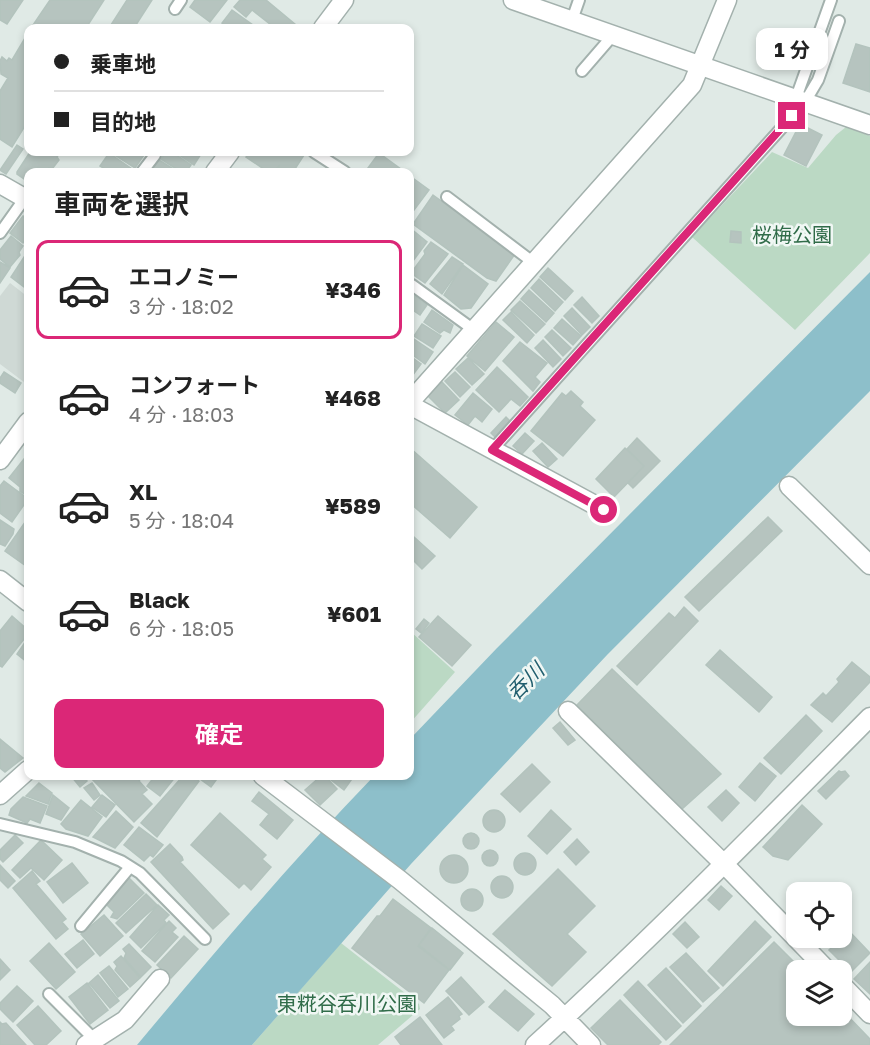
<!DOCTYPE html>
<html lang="ja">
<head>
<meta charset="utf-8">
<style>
	body { margin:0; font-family:"Golos Text","Noto Sans JP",sans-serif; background:#f6f6f6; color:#222; height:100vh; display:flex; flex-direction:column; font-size:22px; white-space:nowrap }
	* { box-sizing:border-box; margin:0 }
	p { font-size:20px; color:#767676 }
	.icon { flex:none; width:33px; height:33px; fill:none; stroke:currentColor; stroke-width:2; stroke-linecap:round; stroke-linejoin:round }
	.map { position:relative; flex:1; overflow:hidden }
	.side { position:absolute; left:24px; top:168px; width:390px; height:612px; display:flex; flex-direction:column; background:#fff; border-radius:12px; box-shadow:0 3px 9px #0003 }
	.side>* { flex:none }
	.hud { position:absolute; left:24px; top:24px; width:390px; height:132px; border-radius:12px; box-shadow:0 3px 9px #0003; display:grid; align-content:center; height:132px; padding:0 30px; background:#fff }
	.tools { position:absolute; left:786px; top:882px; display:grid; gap:12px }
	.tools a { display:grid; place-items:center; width:66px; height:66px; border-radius:12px; background:#fff; box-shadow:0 3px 9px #0003; font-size:30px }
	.end { position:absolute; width:27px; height:27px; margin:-14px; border:8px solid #db2777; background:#fff; box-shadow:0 0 0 3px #fff }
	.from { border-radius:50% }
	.bubble { position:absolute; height:42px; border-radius:12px; background:#fff; box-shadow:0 3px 9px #0003; font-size:20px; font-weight:700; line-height:42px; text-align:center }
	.hud b { display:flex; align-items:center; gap:21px; height:57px; font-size:22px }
	.hud b+b { border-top:2px solid #e0e0e0 }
	.hud i { width:15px; height:15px; background:#222 }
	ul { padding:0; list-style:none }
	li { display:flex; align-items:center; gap:18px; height:99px; margin:0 12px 9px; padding:0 18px; border:3px solid transparent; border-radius:12px }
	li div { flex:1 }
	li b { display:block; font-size:22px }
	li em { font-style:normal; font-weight:700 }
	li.on { border-color:#db2777 }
	li>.icon { width:54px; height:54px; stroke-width:1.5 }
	h2 { padding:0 30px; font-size:27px; line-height:72px }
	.action { display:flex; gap:12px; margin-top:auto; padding:12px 30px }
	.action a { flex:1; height:69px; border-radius:12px; background:#db2777; color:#fff; font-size:24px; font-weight:700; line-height:69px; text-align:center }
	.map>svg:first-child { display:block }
	.built { fill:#cfd9d5 }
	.green { fill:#bbd9c4 }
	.water { fill:#8dbfca }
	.building { fill:#b6c4bf; stroke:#b3c3bd; stroke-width:1.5 }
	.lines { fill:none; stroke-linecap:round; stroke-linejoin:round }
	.service-casing { stroke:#a3b1ad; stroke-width:14 }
	.minor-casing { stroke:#a3b1ad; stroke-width:21 }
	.tertiary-casing { stroke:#a3b1ad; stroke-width:21 }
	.service { stroke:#fff; stroke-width:10 }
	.minor { stroke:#fff; stroke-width:18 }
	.tertiary { stroke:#fff; stroke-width:18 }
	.route { stroke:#db2777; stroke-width:8 }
	.labels { text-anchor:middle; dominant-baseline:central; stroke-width:5; stroke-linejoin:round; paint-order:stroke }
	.park-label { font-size:20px; fill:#306c49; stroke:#f0f7f4 }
	.water-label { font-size:21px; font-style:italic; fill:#225f6f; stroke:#f0f7f4 }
</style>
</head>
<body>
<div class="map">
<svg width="870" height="1045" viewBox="0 0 870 1045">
	<rect width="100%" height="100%" fill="#e0eae6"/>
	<path class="built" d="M10,283L28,297V385L0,364V296Z"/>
	<path class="green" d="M846,127L870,136V253L795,330L692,237L772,152L808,168L836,135Z
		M410,631L455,672L410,723Z
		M341,943L419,1004L420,1009L378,1045H252Z"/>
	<path class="water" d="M870,272V391L607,655L411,864L252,1045H137C214,953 291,862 374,776H410V739L497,648Z"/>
	<path class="building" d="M0,0H23L7,24L0,20Z
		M50,0H104L86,28H31Z
		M127,0H152L134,28H109Z
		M195,0H227L210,22L190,7Z
		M240,0H266L295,24L292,28H275L252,10L246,17L234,7Z
		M232,10L257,28H224L226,26L222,23Z
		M28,33V121L12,147L0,139V91L8,78L1,74L0,61L2,57L7,61L9,58L12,60Z
		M856,44L870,48V92L843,83Z
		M800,124L822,135L806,166L784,155Z
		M17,145L23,149L6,174L0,170Z
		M30,152H60L57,157L59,160L52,169L49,168L46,172H39L35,170L33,172H28L27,181L17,174V172Z
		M110,152H139L144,155L135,168Z
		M166,152H172L191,165L186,172H181L161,159Z
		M175,152H198L201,154L194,165Z
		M250,152H306L293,172H282L279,171V166L273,172H268L246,157Z
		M109,153L132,169L130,172H110L100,166Z
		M379,153L405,172H365Z
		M159,160L178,172H157L152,170Z
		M410,176L429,190L411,214L410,212Z
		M433,195L515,254L496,281L487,278L413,224Z
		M23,216L28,219V218V236L23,243L10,233Z
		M410,228L427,242L410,265Z
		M731,231L741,232V243L730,242Z
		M11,236L23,246L19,252L20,255L10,267L0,259V250Z
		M431,242L448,254L425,283L411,273L425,254L424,251Z
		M28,251V290L11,277Z
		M452,257L463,264L442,294L430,284Z
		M0,262L10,268L0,283Z
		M463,265L488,284L471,308L461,309L444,295Z
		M548,268L573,291L565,300L540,277Z
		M539,279L563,302L555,311L531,288Z
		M529,290L554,313L546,322L521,299Z
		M410,293L427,305L420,315L410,308Z
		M582,297L599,316L592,323L574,305Z
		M520,301L545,324L536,333L511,310Z
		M572,308L590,327L582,335L564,316Z
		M432,310L453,325L450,333L444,330L440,333L424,322Z
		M511,312L534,335L527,343L503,320Z
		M562,319L581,336L573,345L554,328Z
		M496,322L514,337L485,371L467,356Z
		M422,324L441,336L433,348L414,336Z
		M552,330L571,348L563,356L545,337Z
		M411,337L433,352L425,364L410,353Z
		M543,340L561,359L553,367L535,348Z
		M520,342L547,363L535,377L540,382L533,391L503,361Z
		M410,356L421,364L412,376L410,374Z
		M468,358L484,374L472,385L456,369Z
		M497,367L528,397L520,406L511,399L499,412L476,390Z
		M4,372L21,383L15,393L0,383V378Z
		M455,372L470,387L460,397L445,381Z
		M442,382L459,400L445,413L428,396Z
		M571,391L583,402L580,406L595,420L563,456L531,431L562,393L566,396Z
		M473,393L492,409L482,422L475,416L468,425L455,415Z
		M506,417L510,421L495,437L491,433Z
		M525,433L534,441L522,454L513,446Z
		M637,438L660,461L633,488L628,483L644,466L627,449Z
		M542,443L557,459L548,467L533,451Z
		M410,448L477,507L450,538L410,503Z
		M625,448L644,466L614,497L596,479Z
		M28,454V493L26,495L20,491V487L9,478Z
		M4,481L28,499L12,522L0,513V486Z
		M768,517L782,531L699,611L685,597Z
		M28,518V563L26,566L5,551Z
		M0,520L14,529L13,534L5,546L0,544Z
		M414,537L435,556L422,569L410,557V542Z
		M684,607L698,621L637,685L617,666L669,613L675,618Z
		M12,616L28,630V634L2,667L0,666V631Z
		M438,616L471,645L452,666L419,637Z
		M424,619L429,623L421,633L416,629Z
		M28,638V663L17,654Z
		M720,650L772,697L759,712L706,665Z
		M852,662L870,677V682L832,722L811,705L823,693L826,696L839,682L837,679Z
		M612,669L721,774L682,809L577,705Z
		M806,715L822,731L781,774L764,758Z
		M560,722L575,740L568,745L553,728Z
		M0,739L23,758L5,772L0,768Z
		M760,763L776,776L755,801L739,787Z
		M532,764L550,782L520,812L501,794Z
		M839,771L841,772L845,771L849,776L826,799L818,791Z
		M71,776H82L87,781L80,787Z
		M89,776H142L139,781L147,790L142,794L152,804L134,822Z
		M155,776H154H176L160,796L147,786Z
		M183,776H193L199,781L157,837L141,823Z
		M196,776H219L211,787Z
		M321,776H325L337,789L320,805L305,790Z
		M326,776H354L344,790Z
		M39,783L52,793L48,804L26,796Z
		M92,783L100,795L94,800L84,788Z
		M726,790L739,803L722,821L708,807Z
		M259,792L293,820L277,839L260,825L269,814L252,801Z
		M53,795L69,808L61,820L46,814Z
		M102,795L115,805L106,817L92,807Z
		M23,797L47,806L40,823L30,819L27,823L9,815L11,809Z
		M81,800L102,817L88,836L66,829L61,824Z
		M802,805L822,824L788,860L773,856L763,847Z
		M483 821a11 11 0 1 1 22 0a11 11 0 1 1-22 0Z
		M551,810L571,829L547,854L528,836Z
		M116,811L133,827L115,848L93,837Z
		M220,813L266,855L262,859L271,867L251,890L244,883L239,888L191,845Z
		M139,827L163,845L153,857L150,855L144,861L124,845Z
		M463 841a8 8 0 1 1 16 0a8 8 0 1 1-16 0Z
		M15,835L23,843L3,862L0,859V850Z
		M577,839L589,852L576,865L564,852Z
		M41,840L62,860L44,880L31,868L20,878L12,870Z
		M170,844L182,857L183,860L180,862L229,914L213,929L151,862Z
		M482 858a8 8 0 1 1 16 0a8 8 0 1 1-16 0Z
		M514 864a11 11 0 1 1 22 0a11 11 0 1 1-22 0Z
		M440 869a14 14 0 1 1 28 0a14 14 0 1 1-28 0Z
		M72,863L88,883L63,903L47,882Z
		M0,865L15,881L8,888L0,880Z
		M558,869L595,906L567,934L586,952L552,986L493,934Z
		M32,871L40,881L36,884L66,919L62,922L68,929L56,939L13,888Z
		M491 887a11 11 0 1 1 22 0a11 11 0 1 1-22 0Z
		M129,878L144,893L117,919L111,917L114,912L104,902Z
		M721,886L732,896L719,910L708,900Z
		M461 900a11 11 0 1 1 22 0a11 11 0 1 1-22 0Z
		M146,894L157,905L126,933L116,923Z
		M393,899L431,928L418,946L449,970L424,1003L352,948L377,916H380Z
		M158,905L169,915L164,920L166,923L141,948L130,937Z
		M104,915L123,936L100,956L81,934Z
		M169,921L176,928L172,932L178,937L155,962L142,951Z
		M755,921L771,937L723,986L708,971Z
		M685,922L699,937L687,948L673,934Z
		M432,928L463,953L450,970L419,945Z
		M849,931L870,953L851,972L829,950Z
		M184,936L198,949L171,978L157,965Z
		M83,940L94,954L77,968L65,954Z
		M774,942L802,970H796V1016H842V1010L870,1039V1045H670Z
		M49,943L75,972L56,989L30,961Z
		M129,944L151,967L141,977L124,958L126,953L123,949Z
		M686,953L719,988L703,1002L670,967Z
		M121,956L140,978L130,987L115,970L117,966L114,962Z
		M0,959L10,970L0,980Z
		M870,962V994L854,979Z
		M109,966L128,989L118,997L100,973Z
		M666,968L701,1006L683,1023L648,985Z
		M98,975L119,1001L110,1008L89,983Z
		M461,977L484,1002L469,1015L446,991Z
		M638,981L681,1026L666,1040L624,995Z
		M87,983L108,1010L90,1024L69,997Z
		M17,986L33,1001L13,1022L0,1009V1003Z
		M505,990L534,1014L518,1031L489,1007Z
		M448,997L462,1014L459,1016L460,1019L451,1026L454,1030L444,1038L426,1015Z
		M620,1000L661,1042L658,1045H608L591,1028Z
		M38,1006L61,1031L46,1045H35L17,1025Z
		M420,1017L442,1045H401L395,1037Z
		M0,1022L2,1024L6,1023L26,1045H0Z"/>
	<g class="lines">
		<defs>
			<path id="service" d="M175,9L181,0
				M572,20L579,0
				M582,71L614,34
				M796,98L831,0
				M314,152L345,172
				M142,172L155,155
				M447,197L534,263
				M0,233L25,198
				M412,285L474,330
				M492,450L805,102L818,80L839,21
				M0,824L75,842L121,861L140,873L205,939
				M81,926L130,867
				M49,994L94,1039"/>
			<path id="minor" d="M0,184L28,200
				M410,402L692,85L727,0
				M410,405L604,510
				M789,486L870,565
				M0,580L28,602
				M568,711L724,864L827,970
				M263,776L400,880L552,1005L591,1045
				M0,795L28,770
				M842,985L870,1014
				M86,1045L125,1020L160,979
				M535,1045C650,940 760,828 870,717"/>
			<path id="tertiary" d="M513,0L870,125
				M323,28L344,0
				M215,172L230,152
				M0,460L28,422"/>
		</defs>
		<use href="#service" class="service-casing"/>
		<use href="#minor" class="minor-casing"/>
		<use href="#tertiary" class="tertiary-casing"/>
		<use href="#service" class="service"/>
		<use href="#minor" class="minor"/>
		<use href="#tertiary" class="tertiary"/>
	</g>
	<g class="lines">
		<path class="route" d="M604,510L492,450L792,116"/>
	</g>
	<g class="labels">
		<g class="park-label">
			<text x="792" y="234">桜梅公園</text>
			<text x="347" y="1003">東糀谷呑川公園</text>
		</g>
		<g class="water-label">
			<text transform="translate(525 681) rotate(-45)">呑川</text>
		</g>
	</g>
</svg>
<div class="tools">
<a><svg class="icon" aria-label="locate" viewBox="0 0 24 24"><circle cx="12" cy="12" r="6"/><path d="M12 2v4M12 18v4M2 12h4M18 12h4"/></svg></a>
<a><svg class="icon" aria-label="layers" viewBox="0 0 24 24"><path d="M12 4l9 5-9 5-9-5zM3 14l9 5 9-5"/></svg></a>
</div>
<i class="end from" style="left:604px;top:510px"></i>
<i class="end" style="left:792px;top:116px"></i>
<div class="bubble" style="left:756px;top:28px;width:72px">1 分</div>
<div class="hud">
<b><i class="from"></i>乗車地</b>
<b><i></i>目的地</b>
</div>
<section class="side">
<h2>車両を選択</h2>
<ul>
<li class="on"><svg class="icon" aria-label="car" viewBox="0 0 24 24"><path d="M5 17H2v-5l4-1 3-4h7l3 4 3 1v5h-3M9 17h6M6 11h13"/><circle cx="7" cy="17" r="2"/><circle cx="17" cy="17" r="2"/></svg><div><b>エコノミー</b><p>3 分 · 18:02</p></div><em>¥346</em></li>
<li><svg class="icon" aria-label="car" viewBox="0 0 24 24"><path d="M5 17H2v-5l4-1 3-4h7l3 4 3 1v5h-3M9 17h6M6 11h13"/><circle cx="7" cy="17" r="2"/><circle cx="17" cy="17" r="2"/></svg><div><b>コンフォート</b><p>4 分 · 18:03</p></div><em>¥468</em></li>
<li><svg class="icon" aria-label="car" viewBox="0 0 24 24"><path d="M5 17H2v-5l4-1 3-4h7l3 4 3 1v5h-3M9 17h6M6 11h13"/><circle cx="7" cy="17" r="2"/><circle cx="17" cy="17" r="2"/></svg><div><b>XL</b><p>5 分 · 18:04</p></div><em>¥589</em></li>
<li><svg class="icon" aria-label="car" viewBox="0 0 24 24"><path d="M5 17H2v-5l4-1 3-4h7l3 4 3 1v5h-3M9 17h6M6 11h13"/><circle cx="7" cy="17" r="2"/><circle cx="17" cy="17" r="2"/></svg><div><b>Black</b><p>6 分 · 18:05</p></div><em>¥601</em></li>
</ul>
<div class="action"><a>確定</a></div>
</section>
</div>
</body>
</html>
